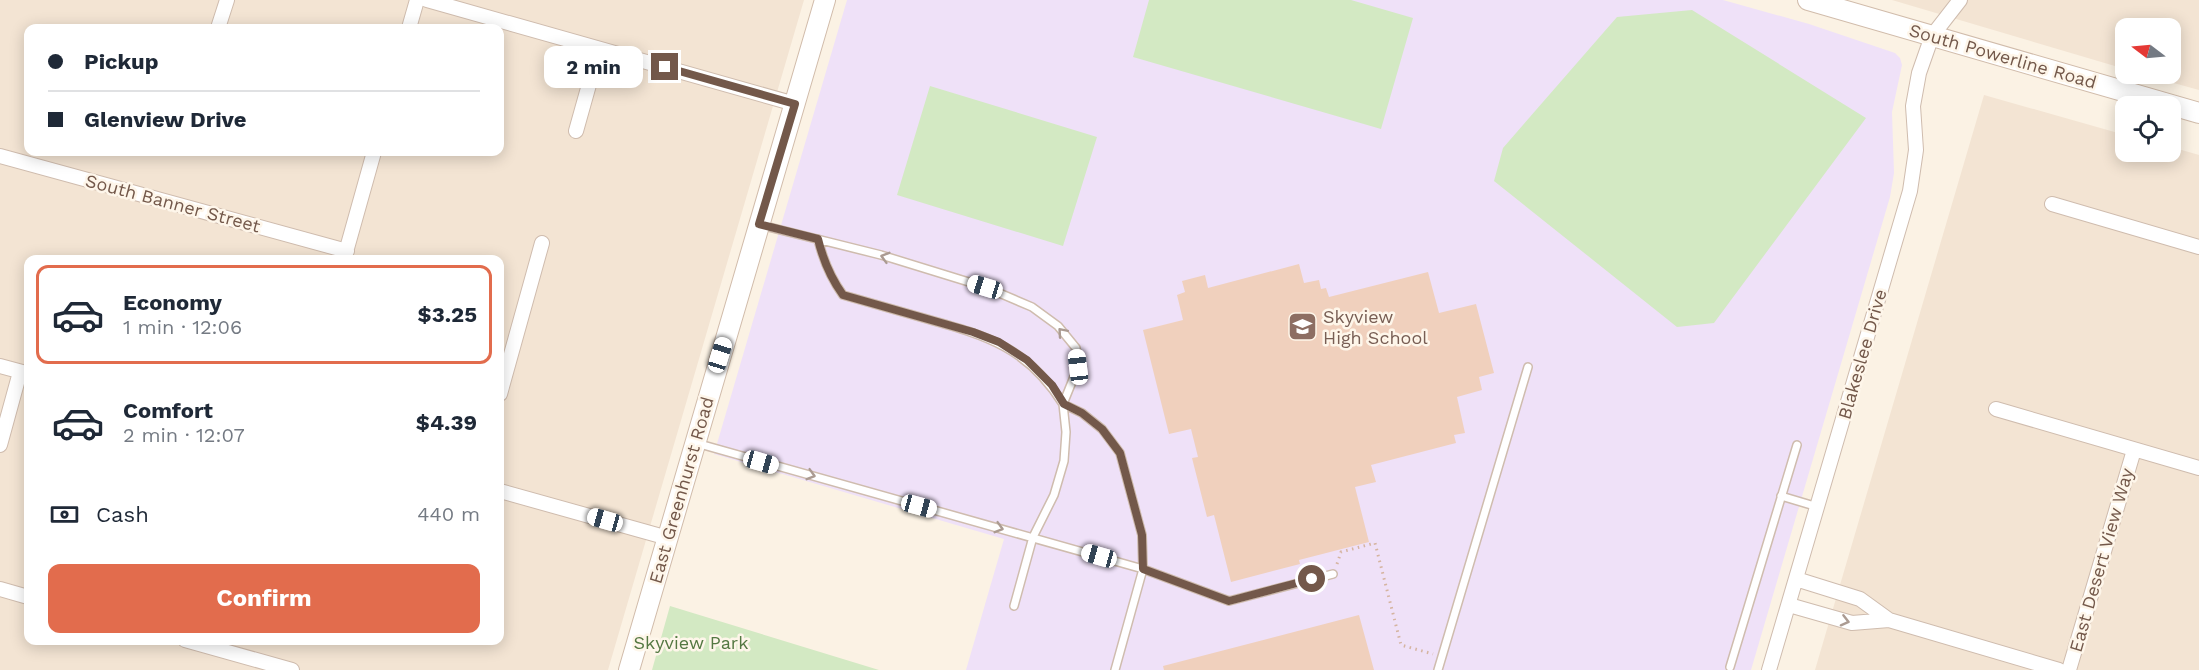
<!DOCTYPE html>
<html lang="en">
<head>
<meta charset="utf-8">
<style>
	body { margin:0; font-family:"Work Sans",sans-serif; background:#f2f2f3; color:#1f2937; height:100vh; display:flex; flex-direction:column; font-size:22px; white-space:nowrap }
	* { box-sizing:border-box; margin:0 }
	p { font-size:20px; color:#747a83 }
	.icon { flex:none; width:33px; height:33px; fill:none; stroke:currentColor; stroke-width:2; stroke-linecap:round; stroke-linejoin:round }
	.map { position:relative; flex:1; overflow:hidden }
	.sheet { position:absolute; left:24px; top:255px; width:480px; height:390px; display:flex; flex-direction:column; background:#fff; border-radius:12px; box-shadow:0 3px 15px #0003 }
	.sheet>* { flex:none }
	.top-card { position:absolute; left:24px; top:24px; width:480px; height:132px; border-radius:12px; box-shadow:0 3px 15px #0003; display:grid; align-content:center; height:132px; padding:0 24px; background:#fff }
	.needle { width:39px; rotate:286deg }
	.controls { position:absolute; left:2115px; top:18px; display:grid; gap:12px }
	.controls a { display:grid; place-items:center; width:66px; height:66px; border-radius:12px; background:#fff; box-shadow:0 3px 15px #0003; font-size:30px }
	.end { position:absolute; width:27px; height:27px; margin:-14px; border:8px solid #73584a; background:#fff; box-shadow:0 0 0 3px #fff }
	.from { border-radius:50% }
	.bubble { position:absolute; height:42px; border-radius:12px; background:#fff; box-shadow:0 3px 15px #0003; font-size:20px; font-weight:700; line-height:42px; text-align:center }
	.car { position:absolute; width:18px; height:36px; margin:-18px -9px; border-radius:8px; box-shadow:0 0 4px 2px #0007; background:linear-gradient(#fff 24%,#345 0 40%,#fff 0 76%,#345 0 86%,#fff 0) }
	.top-card b { display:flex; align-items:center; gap:21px; height:57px; font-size:22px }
	.top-card b+b { border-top:2px solid #e0e1e3 }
	.top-card i { width:15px; height:15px; background:#1f2937 }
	ul { padding:10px 0 0; list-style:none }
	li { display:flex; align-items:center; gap:18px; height:99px; margin:0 12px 9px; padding:0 12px; border:3px solid transparent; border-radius:12px }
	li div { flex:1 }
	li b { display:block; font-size:22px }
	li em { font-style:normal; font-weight:700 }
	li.active { border-color:#e26c4d }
	li>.icon { width:54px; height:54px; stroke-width:1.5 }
	.pay { display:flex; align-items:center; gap:15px; height:66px; padding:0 24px; font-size:22px }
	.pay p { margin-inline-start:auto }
	.action { display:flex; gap:12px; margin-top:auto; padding:12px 24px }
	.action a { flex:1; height:69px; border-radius:12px; background:#e26c4d; color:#fff; font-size:24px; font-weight:700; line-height:69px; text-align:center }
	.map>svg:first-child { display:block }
	.residential { fill:#f3e4d3; fill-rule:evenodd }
	.education { fill:#efe1f8 }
	.green { fill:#d3e9c3 }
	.building { fill:#f0d0bd }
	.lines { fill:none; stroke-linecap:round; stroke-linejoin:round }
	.lane-casing { stroke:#cfbcae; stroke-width:10 }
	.street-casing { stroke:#cfbcae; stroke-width:16 }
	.secondary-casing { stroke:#d1bcab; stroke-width:22 }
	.path { stroke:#d5b4a0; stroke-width:3; stroke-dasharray:1.5 4.5; stroke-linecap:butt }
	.lane { stroke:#fff; stroke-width:7 }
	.street { stroke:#fff; stroke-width:14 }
	.secondary { stroke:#fff; stroke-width:20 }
	.oneway { stroke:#ab9b92 }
	.route { stroke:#73584a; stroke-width:8 }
	.labels { text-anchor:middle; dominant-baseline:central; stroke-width:5; stroke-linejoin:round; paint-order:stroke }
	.street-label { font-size:18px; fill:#73584a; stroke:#fef6ea }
	.education-label { font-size:18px; fill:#785e54; stroke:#fef6ea; text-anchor:start }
	.park-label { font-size:18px; fill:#547842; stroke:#fef6ea }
</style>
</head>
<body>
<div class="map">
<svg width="2199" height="670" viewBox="0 0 2199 670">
	<rect width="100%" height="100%" fill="#fbf2e4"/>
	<path class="residential" d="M0,0H804L608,670H0ZM28,28H500V152H28ZM28,260H500V640H28Z
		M1892,0H2199V90L2141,74H2170V28H2126L2125,69Z
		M1984,95L2125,135L2126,152H2170L2171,147L2199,155V670H1815Z"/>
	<path class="education" d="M847,0H1723L1809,24L1895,53L1900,58L1902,65L1892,112L1894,173L1890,197L1751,670H966L1004,539L714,454Z"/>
	<path class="green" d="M1149,0H1351L1413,18L1381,129L1133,57Z
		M1692,10L1866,118L1714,323L1677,327L1494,181L1503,148L1617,17Z
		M930,86L1097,137L1063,246L897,195Z
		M670,606L879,670H652Z"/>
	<path class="building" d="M1299,264L1304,283L1319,280L1321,289L1326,288L1329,297L1428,272L1439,313L1476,304L1494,373L1479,377L1482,390L1457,397L1465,433L1454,435L1456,443L1371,465L1376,482L1355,487L1369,542L1299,560L1300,564L1231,582L1214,515L1207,517L1192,458L1198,457L1191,429L1169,434L1143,330L1183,320L1177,295L1185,292L1182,281L1205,275L1208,288Z
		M1359,615L1374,670H1164L1163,666Z"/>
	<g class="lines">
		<defs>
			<path id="lane" d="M761,225L881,255L985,287L1032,307L1058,326L1076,348L1078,367L1063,404
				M818,239C823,260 830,277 843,295C871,303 899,311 927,319C988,336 1028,348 1063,404
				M696,443L1143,569L1229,601L1333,574
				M1781,496L1818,507
				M1014,606L1033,537L1054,495L1064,461L1066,432L1063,404L1082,413L1102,429L1120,453L1142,535L1143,569L1115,670
				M1730,667L1797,445
				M1438,670L1528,367"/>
			<path id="street" d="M427,0L795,104
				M218,28L227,0
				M409,28L417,0
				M576,131L599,49
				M0,156L347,251
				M2052,204L2199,247
				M344,259L374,152
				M0,366L26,373
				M500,394L542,243
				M1996,409L2199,468
				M0,445L20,372
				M500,491L668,538
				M0,589L28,597
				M1789,605L1852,623L1889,620L1860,599L1796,579
				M1889,620L2059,670
				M185,640L292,670
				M1769,670L1910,191L1916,150L1913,106L1919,73L1932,36L1960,0
				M2069,670L2134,450"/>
			<path id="secondary" d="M1808,0L2199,113
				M629,670L825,0"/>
		</defs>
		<use href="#lane" class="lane-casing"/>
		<use href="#street" class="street-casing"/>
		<use href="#secondary" class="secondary-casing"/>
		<path class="path" d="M1337,564L1341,552L1375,543L1401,645L1433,654"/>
		<use href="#lane" class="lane"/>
		<use href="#street" class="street"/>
		<use href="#secondary" class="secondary"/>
	</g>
	<defs><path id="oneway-chevron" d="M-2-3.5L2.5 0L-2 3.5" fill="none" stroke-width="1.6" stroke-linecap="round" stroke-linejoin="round" transform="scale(1.5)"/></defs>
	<g class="oneway">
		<use href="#oneway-chevron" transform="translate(885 257) rotate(-164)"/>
		<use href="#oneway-chevron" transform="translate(1062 332) rotate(-131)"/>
		<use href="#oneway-chevron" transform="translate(811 475) rotate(16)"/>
		<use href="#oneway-chevron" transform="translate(999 528) rotate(16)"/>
		<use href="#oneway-chevron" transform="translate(1845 621) rotate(14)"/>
	</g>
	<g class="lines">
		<path class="route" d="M665,67L795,104L759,224L818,239C823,260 830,277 843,295L973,332L999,342L1027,360L1052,385L1064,404L1082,413L1102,429L1120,453L1142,535L1143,569L1229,601L1312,579"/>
	</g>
	<defs>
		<symbol id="school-square" viewBox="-11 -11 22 22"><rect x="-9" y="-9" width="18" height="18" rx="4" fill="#8d6e63" stroke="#fef6ea"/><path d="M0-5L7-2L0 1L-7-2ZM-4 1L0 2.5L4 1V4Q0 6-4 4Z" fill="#fff"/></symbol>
	</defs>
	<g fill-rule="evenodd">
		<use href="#school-square" x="1286" y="310" width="33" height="33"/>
	</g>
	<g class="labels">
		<g class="street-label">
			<text transform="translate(2003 56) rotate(16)">South Powerline Road</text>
			<text transform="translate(173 203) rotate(15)">South Banner Street</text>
			<text transform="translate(1862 354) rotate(-74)">Blakeslee Drive</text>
			<text transform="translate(681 490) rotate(-74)">East Greenhurst Road</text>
			<text transform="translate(2101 560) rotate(-74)">East Desert View Way</text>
		</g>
		<g class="education-label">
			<text x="1323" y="316">Skyview<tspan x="1323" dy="21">High School</tspan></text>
		</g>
		<g class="park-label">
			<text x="691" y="642">Skyview Park</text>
		</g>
	</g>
</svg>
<div class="controls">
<a><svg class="needle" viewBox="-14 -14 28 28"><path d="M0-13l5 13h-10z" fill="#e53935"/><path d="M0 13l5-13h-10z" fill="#747a83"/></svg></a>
<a><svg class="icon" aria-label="locate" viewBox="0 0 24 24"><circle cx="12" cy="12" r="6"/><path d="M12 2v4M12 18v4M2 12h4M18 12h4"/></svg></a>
</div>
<i class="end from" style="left:1312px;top:579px"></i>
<i class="end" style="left:665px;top:67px"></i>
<div class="bubble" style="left:544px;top:46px;width:99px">2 min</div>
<i class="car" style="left:985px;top:287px;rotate:287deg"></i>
<i class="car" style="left:720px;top:355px;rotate:17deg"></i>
<i class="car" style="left:1078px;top:367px;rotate:353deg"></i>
<i class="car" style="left:761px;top:462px;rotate:106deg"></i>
<i class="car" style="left:919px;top:506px;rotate:105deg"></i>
<i class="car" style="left:605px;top:520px;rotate:286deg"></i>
<i class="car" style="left:1099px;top:556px;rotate:286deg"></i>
<div class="top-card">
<b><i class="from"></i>Pickup</b>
<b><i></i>Glenview Drive</b>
</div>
<section class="sheet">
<ul>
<li class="active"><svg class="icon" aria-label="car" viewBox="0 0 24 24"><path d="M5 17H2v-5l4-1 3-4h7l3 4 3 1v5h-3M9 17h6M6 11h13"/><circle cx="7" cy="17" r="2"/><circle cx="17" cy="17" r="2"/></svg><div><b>Economy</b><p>1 min · 12:06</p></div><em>$3.25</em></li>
<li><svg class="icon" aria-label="car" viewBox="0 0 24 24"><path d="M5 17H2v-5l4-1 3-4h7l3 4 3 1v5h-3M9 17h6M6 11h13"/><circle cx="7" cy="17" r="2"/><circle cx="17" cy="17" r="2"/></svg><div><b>Comfort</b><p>2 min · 12:07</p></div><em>$4.39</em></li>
</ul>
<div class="pay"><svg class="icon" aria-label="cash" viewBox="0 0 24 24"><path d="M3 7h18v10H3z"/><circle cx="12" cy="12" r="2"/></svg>Cash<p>440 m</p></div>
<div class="action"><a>Confirm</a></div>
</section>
</div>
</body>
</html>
